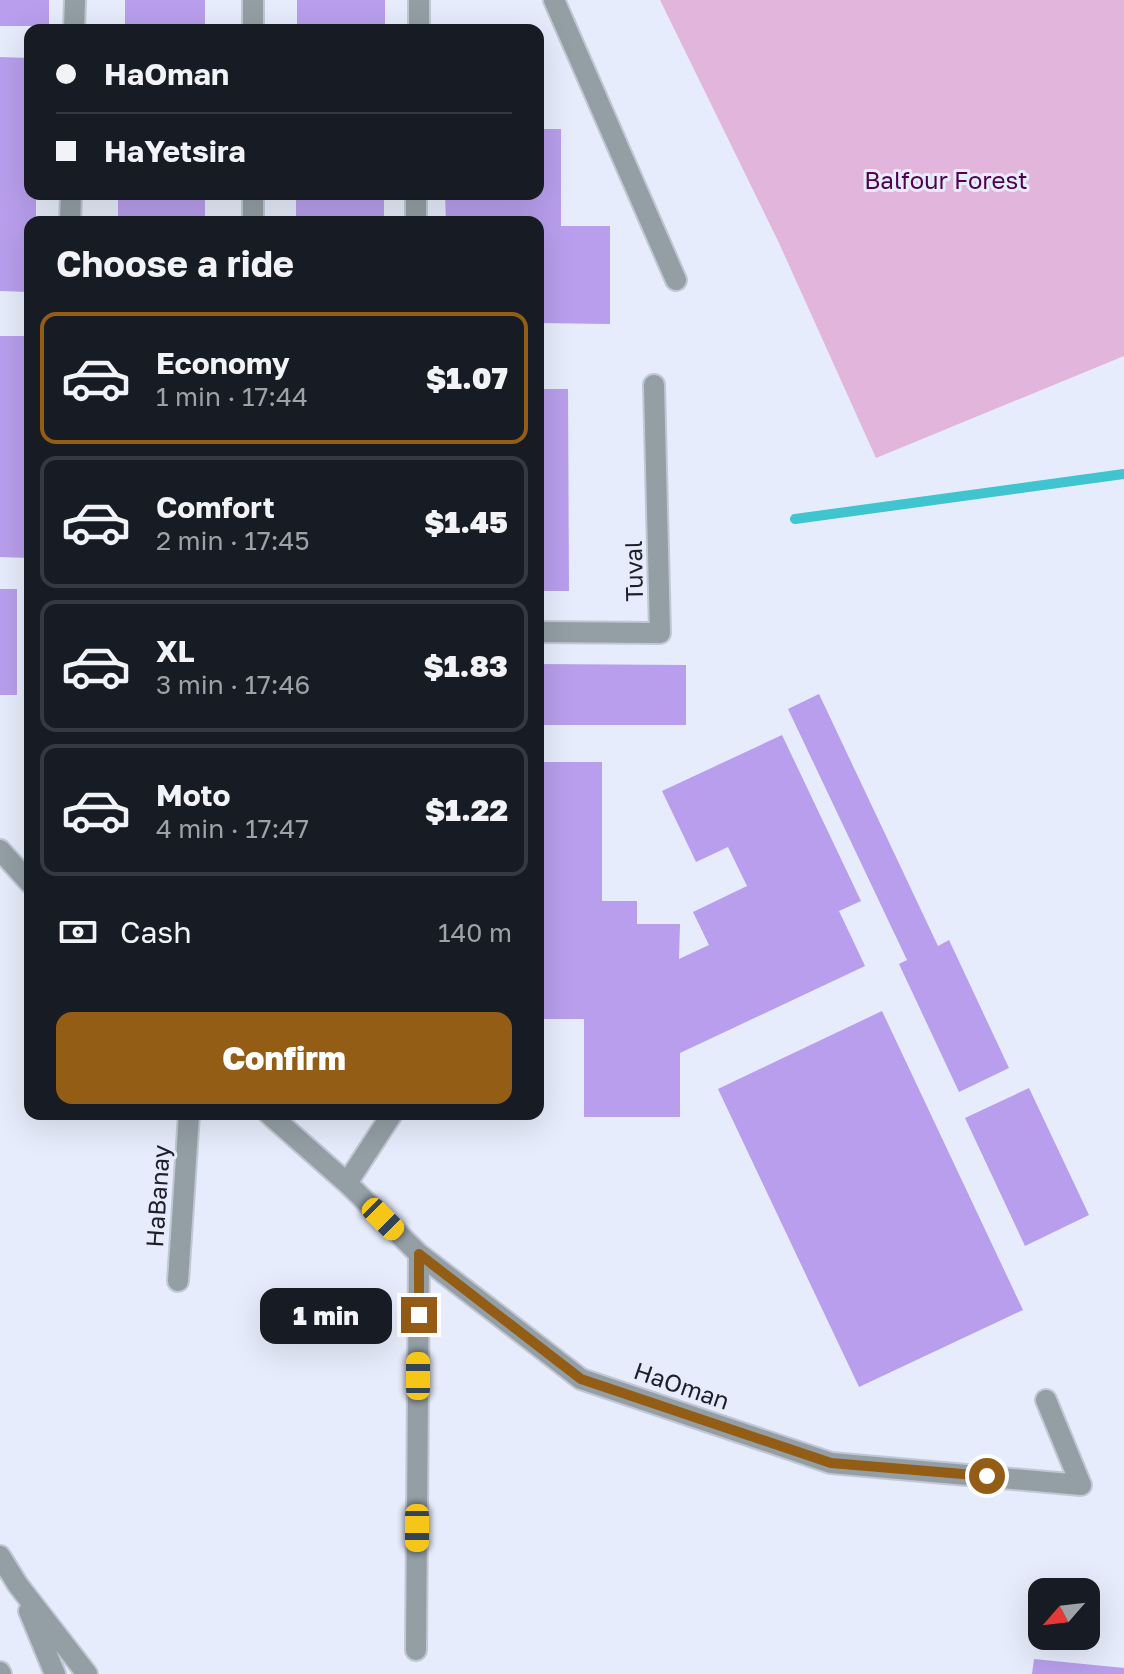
<!DOCTYPE html>
<html lang="en">
<head>
<meta charset="utf-8">
<style>
	body { margin:0; font-family:"Golos Text",sans-serif; background:#20242c; color:#f1f3f6; height:100vh; display:flex; flex-direction:column; font-size:30px; white-space:nowrap }
	* { box-sizing:border-box; margin:0 }
	p { font-size:26px; color:#9ea1a6 }
	.icon { flex:none; width:44px; height:44px; fill:none; stroke:currentColor; stroke-width:2; stroke-linecap:round; stroke-linejoin:round }
	.map { position:relative; flex:1; overflow:hidden }
	.side { position:absolute; left:24px; top:216px; width:520px; height:904px; display:flex; flex-direction:column; background:#171b24; border-radius:16px; box-shadow:0 8px 32px #0002 }
	.side>* { flex:none }
	.guide { position:absolute; left:24px; top:24px; width:520px; height:176px; border-radius:16px; box-shadow:0 8px 32px #0002; display:grid; align-content:center; height:176px; padding:0 32px; background:#171b24 }
	.needle { width:52px; rotate:242deg }
	.controls { position:absolute; left:1028px; top:1578px; display:grid; gap:16px }
	.controls a { display:grid; place-items:center; width:72px; height:72px; border-radius:16px; background:#171b24; box-shadow:0 8px 32px #0002; font-size:40px }
	.end { position:absolute; width:36px; height:36px; margin:-18px; border:10px solid #945d16; background:#fff; box-shadow:0 0 0 4px #fff }
	.from { border-radius:50% }
	.bubble { position:absolute; height:56px; border-radius:16px; background:#171b24; box-shadow:0 8px 32px #0002; font-size:26px; font-weight:800; line-height:56px; text-align:center }
	.car { position:absolute; width:24px; height:48px; margin:-24px -12px; border-radius:10px; box-shadow:0 0 6px 2px #0007; background:linear-gradient(#f5c518 24%,#345 0 40%,#f5c518 0 76%,#345 0 86%,#f5c518 0) }
	.guide b { display:flex; align-items:center; gap:28px; height:76px; font-size:30px }
	.guide b+b { border-top:2px solid #363941 }
	.guide i { width:20px; height:20px; background:#f1f3f6 }
	ul { padding:0; list-style:none }
	li { display:flex; align-items:center; gap:24px; height:132px; margin:0 16px 12px; padding:0 16px; border:4px solid #363941; border-radius:16px }
	li div { flex:1 }
	li b { display:block; font-size:30px }
	li em { font-style:normal; font-weight:800 }
	li.current { border-color:#945d16 }
	li>.icon { width:72px; height:72px; stroke-width:1.5 }
	h2 { padding:0 32px; font-size:36px; line-height:96px }
	.pay { display:flex; align-items:center; gap:20px; height:88px; padding:0 32px; font-size:30px }
	.pay p { margin-inline-start:auto }
	.action { display:flex; gap:16px; margin-top:auto; padding:16px 32px }
	.action a { flex:1; height:92px; border-radius:16px; background:#945d16; color:#fff; font-size:32px; font-weight:800; line-height:92px; text-align:center }
	.map>svg:first-child { display:block }
	.green { fill:#e2b5dc }
	.lines { fill:none; stroke-linecap:round; stroke-linejoin:round }
	.stream { stroke:#40c4d0; stroke-width:10 }
	.building { fill:#b89eec }
	.minor-casing { stroke:#c2c7d5; stroke-width:24 }
	.minor { stroke:#939ea5; stroke-width:20 }
	.route { stroke:#945d16; stroke-width:10 }
	.labels { text-anchor:middle; dominant-baseline:central; stroke-width:6; stroke-linejoin:round; paint-order:stroke }
	.park-label { font-size:24px; fill:#540050; stroke:#e6ecfb }
	.street-label { font-size:24px; fill:#1d2029; stroke:#e6ecfb }
</style>
</head>
<body>
<div class="map">
<svg width="1124" height="1674" viewBox="0 0 1124 1674">
	<rect width="100%" height="100%" fill="#e6ecfb"/>
	<path class="green" d="M660,0H1124V356L876,458L779,243Z"/>
	<g class="lines">
		<path class="stream" d="M795,519L1124,474"/>
	</g>
	<path class="building" d="M0,0H49V26H0Z
		M125,0H205V28L125,27Z
		M297,0H385V30H297Z
		M0,57L30,58V194H36V222H30V292L0,291Z
		M538,129H561V226H610V324L538,323V222H446L445,194H538Z
		M118,194H205V222H118Z
		M296,194H384V222H296Z
		M0,336H30V558L0,557Z
		M538,389H568L569,591H538Z
		M0,589H17V695H0Z
		M538,664L686,665V725H538Z
		M819,694L938,946L949,940L1009,1068L959,1092L899,964L907,960L788,709Z
		M782,735L861,901L839,911L865,966L680,1053V1117H584V1019H538V762H602V901H637V924H680L679,959L709,945L693,912L747,886L728,847L696,862L662,791Z
		M882,1011L1023,1310L859,1387L718,1089Z
		M1029,1088L1089,1215L1025,1246L965,1118Z
		M1034,1659L1124,1668V1674H1032Z"/>
	<g class="lines">
		<defs>
			<path id="minor" d="M554,0L676,280
				M74,30L75,0
				M253,30V0
				M419,30V0
				M70,222L71,194
				M253,222V194
				M416,222V194
				M538,632L660,633L654,385
				M0,850L30,883
				M269,1114L347,1183L419,1254L581,1379L831,1463L1081,1485L1046,1400
				M347,1183L392,1114
				M178,1281L189,1114
				M0,1556L18,1585L87,1674
				M29,1611L55,1674
				M416,1650L419,1254
				M0,1672L1,1674"/>
		</defs>
		<use href="#minor" class="minor-casing"/>
		<use href="#minor" class="minor"/>
	</g>
	<g class="lines">
		<path class="route" d="M419,1315V1254L581,1379L831,1463L987,1476"/>
	</g>
	<g class="labels">
		<g class="park-label">
			<text x="946" y="179">Balfour Forest</text>
		</g>
		<g class="street-label">
			<text transform="translate(633 571) rotate(-91)">Tuval</text>
			<text transform="translate(157 1196) rotate(-86)">HaBanay</text>
			<text transform="translate(682 1385) rotate(19)">HaOman</text>
		</g>
	</g>
</svg>
<div class="controls">
<a><svg class="needle" viewBox="-14 -14 28 28"><path d="M0-13l5 13h-10z" fill="#e53935"/><path d="M0 13l5-13h-10z" fill="#9ea1a6"/></svg></a>
</div>
<i class="end from" style="left:987px;top:1476px"></i>
<i class="end" style="left:419px;top:1315px"></i>
<div class="bubble" style="left:260px;top:1288px;width:132px">1 min</div>
<i class="car" style="left:383px;top:1219px;rotate:135deg"></i>
<i class="car" style="left:418px;top:1376px;rotate:0deg"></i>
<i class="car" style="left:417px;top:1528px;rotate:180deg"></i>
<div class="guide">
<b><i class="from"></i>HaOman</b>
<b><i></i>HaYetsira</b>
</div>
<section class="side">
<h2>Choose a ride</h2>
<ul>
<li class="current"><svg class="icon" aria-label="car" viewBox="0 0 24 24"><path d="M5 17H2v-5l4-1 3-4h7l3 4 3 1v5h-3M9 17h6M6 11h13"/><circle cx="7" cy="17" r="2"/><circle cx="17" cy="17" r="2"/></svg><div><b>Economy</b><p>1 min · 17:44</p></div><em>$1.07</em></li>
<li><svg class="icon" aria-label="car" viewBox="0 0 24 24"><path d="M5 17H2v-5l4-1 3-4h7l3 4 3 1v5h-3M9 17h6M6 11h13"/><circle cx="7" cy="17" r="2"/><circle cx="17" cy="17" r="2"/></svg><div><b>Comfort</b><p>2 min · 17:45</p></div><em>$1.45</em></li>
<li><svg class="icon" aria-label="car" viewBox="0 0 24 24"><path d="M5 17H2v-5l4-1 3-4h7l3 4 3 1v5h-3M9 17h6M6 11h13"/><circle cx="7" cy="17" r="2"/><circle cx="17" cy="17" r="2"/></svg><div><b>XL</b><p>3 min · 17:46</p></div><em>$1.83</em></li>
<li><svg class="icon" aria-label="car" viewBox="0 0 24 24"><path d="M5 17H2v-5l4-1 3-4h7l3 4 3 1v5h-3M9 17h6M6 11h13"/><circle cx="7" cy="17" r="2"/><circle cx="17" cy="17" r="2"/></svg><div><b>Moto</b><p>4 min · 17:47</p></div><em>$1.22</em></li>
</ul>
<div class="pay"><svg class="icon" aria-label="cash" viewBox="0 0 24 24"><path d="M3 7h18v10H3z"/><circle cx="12" cy="12" r="2"/></svg>Cash<p>140 m</p></div>
<div class="action"><a>Confirm</a></div>
</section>
</div>
</body>
</html>
